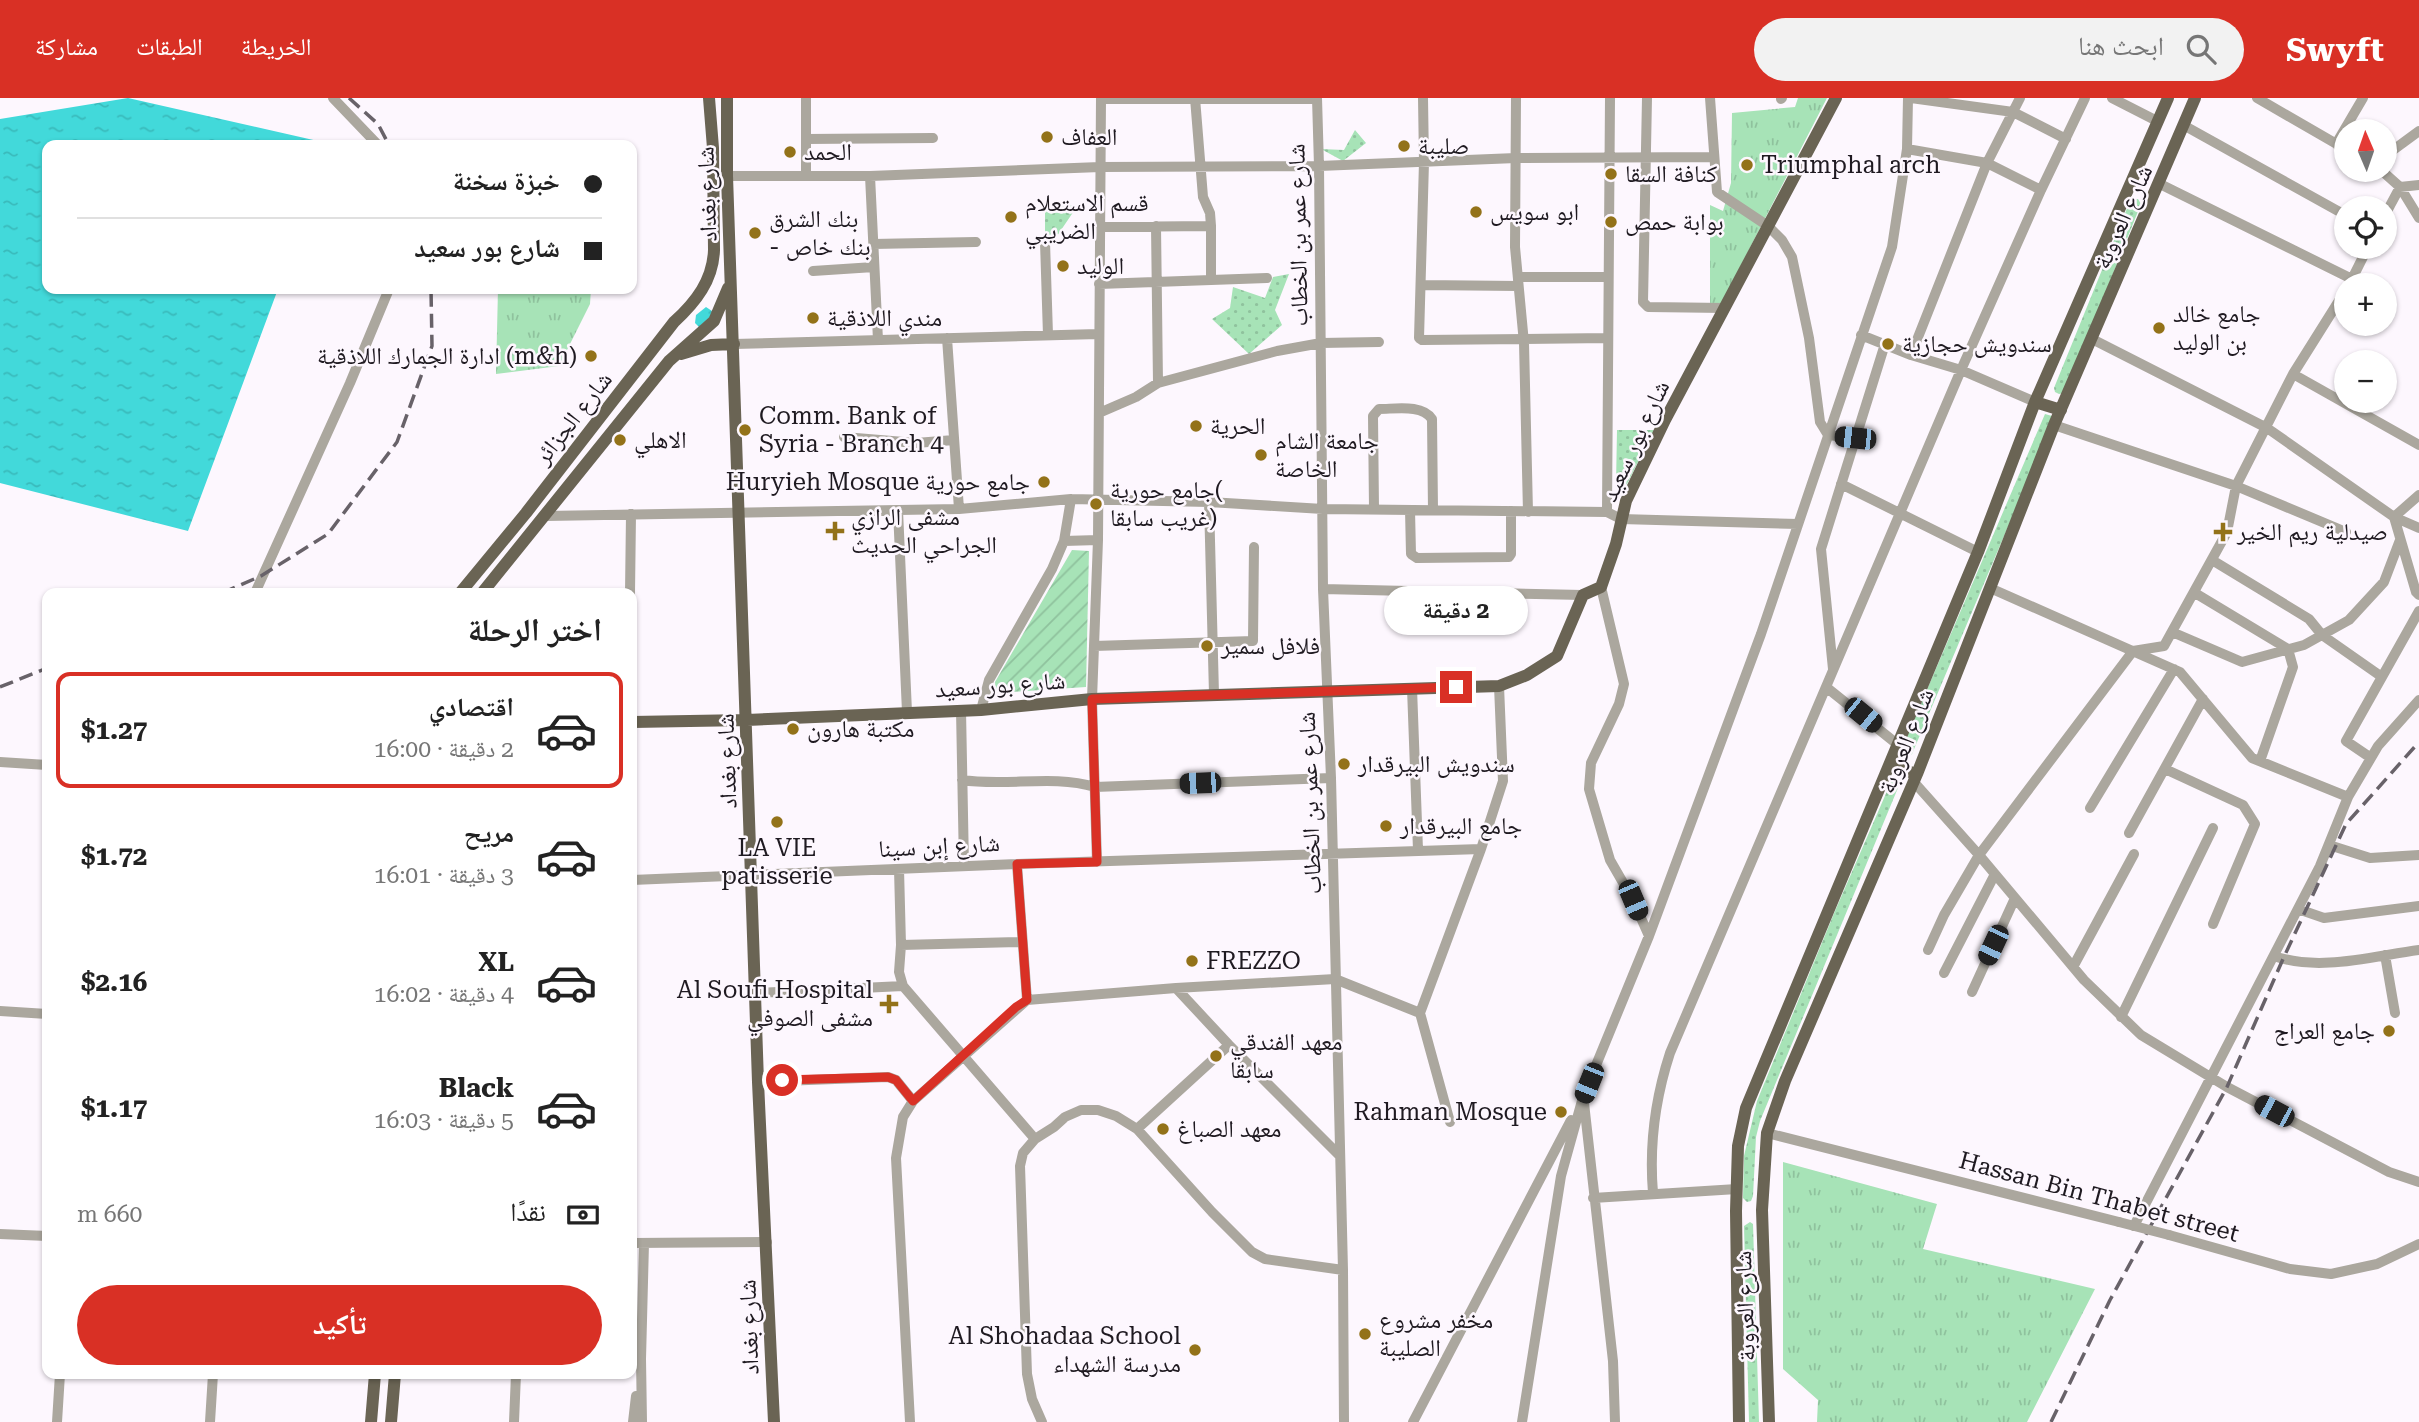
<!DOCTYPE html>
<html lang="ar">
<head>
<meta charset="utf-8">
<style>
	body { margin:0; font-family:"Roboto Serif","Noto Naskh Arabic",serif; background:#f2f2f2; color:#222; direction:rtl; height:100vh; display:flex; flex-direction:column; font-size:26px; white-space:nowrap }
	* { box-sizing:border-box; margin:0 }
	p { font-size:23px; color:#767676 }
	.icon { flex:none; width:38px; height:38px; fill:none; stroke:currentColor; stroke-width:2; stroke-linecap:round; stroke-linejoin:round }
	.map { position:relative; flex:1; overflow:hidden; direction:ltr }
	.side { position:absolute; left:42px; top:490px; width:595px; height:791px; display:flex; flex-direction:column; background:#fff; border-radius:14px; box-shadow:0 2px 5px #0004; direction:rtl }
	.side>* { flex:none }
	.hud { position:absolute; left:42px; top:42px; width:595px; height:154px; border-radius:14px; box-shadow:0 2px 5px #0004; direction:rtl; display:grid; align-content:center; height:154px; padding:0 35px; background:#fff }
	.needle { width:46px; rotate:358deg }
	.tools { position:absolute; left:2334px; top:21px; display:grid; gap:14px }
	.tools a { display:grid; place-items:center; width:63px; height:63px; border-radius:50%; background:#fff; box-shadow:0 2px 5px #0004; font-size:35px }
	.end { position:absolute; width:32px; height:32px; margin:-16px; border:9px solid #d93025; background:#fff; box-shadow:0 0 0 4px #fff }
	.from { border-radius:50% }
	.bubble { position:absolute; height:49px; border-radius:24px; background:#fff; box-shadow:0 2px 5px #0004; font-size:23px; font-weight:700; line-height:49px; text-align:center; direction:rtl }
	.car { position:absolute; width:21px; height:42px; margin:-21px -10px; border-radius:9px; box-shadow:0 0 5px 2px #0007; background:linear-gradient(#222 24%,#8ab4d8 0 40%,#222 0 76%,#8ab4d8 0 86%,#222 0) }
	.hud b { display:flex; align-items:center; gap:24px; height:66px; font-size:26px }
	.hud b+b { border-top:2px solid #e0e0e0 }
	.hud i { width:18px; height:18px; background:#222 }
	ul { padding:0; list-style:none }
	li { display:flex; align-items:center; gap:21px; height:116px; margin:0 14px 10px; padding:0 21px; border:4px solid transparent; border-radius:14px }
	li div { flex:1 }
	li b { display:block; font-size:26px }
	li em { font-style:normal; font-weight:700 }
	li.active { border-color:#d93025 }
	li>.icon { width:63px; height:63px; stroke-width:1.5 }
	h2 { padding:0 35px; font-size:32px; line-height:84px }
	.pay { display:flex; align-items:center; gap:18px; height:77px; padding:0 35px; font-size:26px }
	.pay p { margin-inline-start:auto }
	.action { display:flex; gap:14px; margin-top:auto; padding:14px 35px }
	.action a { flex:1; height:80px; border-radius:42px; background:#d93025; color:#fff; font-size:28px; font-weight:700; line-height:80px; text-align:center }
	header { display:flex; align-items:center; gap:42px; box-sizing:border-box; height:98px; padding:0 35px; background:#d93025; color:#fff }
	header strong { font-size:33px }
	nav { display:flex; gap:38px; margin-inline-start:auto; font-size:24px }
	.search { width:490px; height:63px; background:#f2f2f2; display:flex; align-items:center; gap:18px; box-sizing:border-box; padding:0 24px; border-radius:38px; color:#767676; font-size:26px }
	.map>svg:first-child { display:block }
	.grass { fill:url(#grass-dots) }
	.park { fill:url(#park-tufts) }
	.garden { fill:url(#garden-furrows) }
	.water { fill:url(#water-ripples) }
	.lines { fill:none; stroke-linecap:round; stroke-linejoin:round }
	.minor { stroke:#aba79e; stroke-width:10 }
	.major { stroke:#6a6454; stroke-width:12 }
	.rail { stroke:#686269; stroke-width:3.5; stroke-dasharray:14 7; stroke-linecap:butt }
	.minor-bridge { stroke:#aba79e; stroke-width:10 }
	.route { stroke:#d93025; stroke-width:9 }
	.poi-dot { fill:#937219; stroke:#fdf7fe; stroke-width:2.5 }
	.labels { text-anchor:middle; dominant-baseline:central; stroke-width:5; stroke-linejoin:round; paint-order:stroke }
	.poi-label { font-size:24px; fill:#1f1a21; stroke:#fdf7fe; text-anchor:start }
	.street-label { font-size:24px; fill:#1f1a21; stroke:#fdf7fe }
</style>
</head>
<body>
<header>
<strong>Swyft</strong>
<div class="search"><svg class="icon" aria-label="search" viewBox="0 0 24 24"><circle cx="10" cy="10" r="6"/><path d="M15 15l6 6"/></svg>ابحث هنا</div>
<nav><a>الخريطة</a><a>الطبقات</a><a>مشاركة</a></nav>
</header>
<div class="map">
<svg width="2419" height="1324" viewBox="0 0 2419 1324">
	<defs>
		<pattern id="grass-dots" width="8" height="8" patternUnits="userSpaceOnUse" patternTransform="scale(1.75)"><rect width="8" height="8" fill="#a7e3b7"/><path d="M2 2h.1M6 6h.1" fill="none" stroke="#8fc29d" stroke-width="1.8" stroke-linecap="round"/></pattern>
		<pattern id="park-tufts" width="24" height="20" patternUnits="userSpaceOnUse" patternTransform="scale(1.75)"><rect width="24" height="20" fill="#a7e3b7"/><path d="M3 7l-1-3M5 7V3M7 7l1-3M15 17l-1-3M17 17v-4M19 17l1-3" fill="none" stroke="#8fc29d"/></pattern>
		<pattern id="garden-furrows" width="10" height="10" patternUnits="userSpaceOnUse" patternTransform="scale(1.75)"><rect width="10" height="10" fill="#a7e3b7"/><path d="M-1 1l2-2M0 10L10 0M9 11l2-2" fill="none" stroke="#8fc29d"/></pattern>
		<pattern id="water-ripples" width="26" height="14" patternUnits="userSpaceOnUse" patternTransform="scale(1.75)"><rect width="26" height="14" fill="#42d9da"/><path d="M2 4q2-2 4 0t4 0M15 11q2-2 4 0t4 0" fill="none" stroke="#39babb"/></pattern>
	</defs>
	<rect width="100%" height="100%" fill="#fdf7fe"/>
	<path class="grass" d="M1355,32L1366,45L1343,63L1321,51L1344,52Z
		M2133,101H2138L2141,106L2065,295L2059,296L2055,294L2054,290L2130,103Z
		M1078,107L1057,138L1045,137V108Z
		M1289,176L1275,212L1282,227L1249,256L1212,221L1230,210L1233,189L1265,200L1273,179Z
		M2045,316L2052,318L2053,322L1912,656L1907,659L1902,657V650Z
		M1617,332H1654L1627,386L1619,390L1616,387Z
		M1894,677H1898L1900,685L1760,1023L1756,1039L1753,1098L1751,1103L1747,1104L1743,1100L1744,1058L1757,1003L1835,813Z
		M1750,1124L1753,1126L1759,1324H1749L1744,1128Z"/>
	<path class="park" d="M1798,0H1827L1721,206H1710V107L1723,113L1731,85L1732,15L1795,9Z
		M498,191H591L590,206L559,268L496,276Z
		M1783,1064L1937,1106L1923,1151L2095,1191L2027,1324H1817L1818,1302L1783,1271Z"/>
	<path class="garden" d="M1072,452L1089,453L1086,589L996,595L995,584Z"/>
	<path class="water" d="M128,0L331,46L47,47V191H278L188,433L0,385V21Z
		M706,209L712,213L711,218L699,229L695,225L696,217Z"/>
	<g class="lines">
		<path class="minor" d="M333,0L378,47
			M806,0V76
			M1317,0L1319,68L1323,491L1331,680L1343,1172L1344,1324
			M1423,0L1424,64L1419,240L1422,242L1608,240
			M1516,0L1515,149L1524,245L1528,414
			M1647,0L1643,204L1648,209L1725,210
			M1710,0L1717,94L1768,128L1782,142L1792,159L1809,240L1820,324L1828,337L1855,340
			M1911,0L2013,14L2066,41
			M2112,0L2157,23
			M2257,0L2347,52
			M1101,1H1317
			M1781,1L1782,0
			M2185,28L2347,118
			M806,41L933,40
			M2336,46L2363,0
			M1907,51L1987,65L2041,92
			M2385,58L2419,33
			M2381,72L2400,89L2419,120
			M727,78H870L1100,69L1319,68L1516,60L1713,59
			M870,78L878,242
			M2160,86L2352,181
			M2385,117L2400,89L2419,87
			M1156,128L1158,285
			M1211,128V182
			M1099,129L1211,128L1210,115L1203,99L1195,0
			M1045,144L1048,237
			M873,146L976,144
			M813,173L874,169
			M1518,179H1608
			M1099,186L1267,180
			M1421,187L1518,188
			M2349,187L2368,149
			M1861,237L1911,257L1961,272L2035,304
			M947,240L959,411
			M2092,241L2267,330L2394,419L2416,494L2419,497
			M734,246L1098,236
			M1911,257L1987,65L2020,0
			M2293,276L2419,347
			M1099,315L1136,299L1158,285L1277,253L1321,245L1379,244
			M2054,327L2236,388L2346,434
			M844,339L916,345L954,342
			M1841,386L1978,454
			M2419,397L2394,419L2419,430
			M1209,404L1214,596
			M1374,411L1373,318L1379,311C1396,311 1422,306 1432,321L1433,412
			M898,412L907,614
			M1410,412L1411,456L1417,460L1509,459L1511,456V413
			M1607,414L1610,0
			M546,418L959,411L1071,401L1209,404L1323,411L1607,414L1621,421L1798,426
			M1064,443L1098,442
			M2212,462L2309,521L2322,537L2382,579
			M1601,489L1624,586L1619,606L1591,665L1589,691L1610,762L1633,802L1649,838
			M1990,490L2180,574L2252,660L2348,699
			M1323,491L1583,497
			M255,495L350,285L389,191
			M630,495L631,416
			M2195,495L2288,551L2293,569L2260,663
			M2172,534L2242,564L2304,547L2349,522L2384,484L2400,442
			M1094,548L1253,543L1254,449
			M1833,571L1821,451L1885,246
			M1826,589L1897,646
			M1412,590L1418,752
			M961,612L964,768
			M981,612L989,582L1052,471L1064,443L1071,401
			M2371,660L2346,643L2419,513
			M0,664L47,667
			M2165,671L2243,707L2255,726L2213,826
			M962,682C1006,689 1052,676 1095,689L1331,680
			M1913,683L1979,757L2084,882L2141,937L2227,989L2389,1074L2419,1084
			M2090,710L2174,571
			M2129,735L2203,601
			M2329,747L2370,760L2419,757
			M1097,764L1092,601L1098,442L1101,0
			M1017,766L1027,902
			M899,771L901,847L899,874L903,888L1035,1041
			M632,782L1017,766L1481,751
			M2298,811L2324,820L2419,808
			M901,847L1022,844
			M1928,852L1944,817L1979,757L2133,553L2164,548L2227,434L2236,388L2293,276L2347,190
			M2385,857L2395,915
			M2274,858C2319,874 2373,858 2419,852
			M2073,869L2134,756
			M1944,875L1995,776
			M1176,890L1229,947L1339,1057
			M1972,894L2015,800
			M756,895L903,888
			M0,913L47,916
			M1420,915L1450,1024
			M2121,919L2213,730
			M758,984L888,979L896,982L913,1003
			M1584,1005L1613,1263L1615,1324
			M1137,1031L1229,947
			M1767,1035L2119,1124
			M1653,1095C1649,1047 1655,1001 1670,955L1961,272L2041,92L2085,0
			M1593,1100L1737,1091
			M2134,1128L2320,768L2348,699L2378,648L2419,602
			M0,1136L47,1138
			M2169,1137L2290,1171L2331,1176L2377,1166L2419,1146
			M632,1145L767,1144
			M57,1324L60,1276
			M210,1324L213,1276
			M514,1324L516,1276
			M633,1324L636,1298
			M642,1324L641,1261L644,1145
			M910,1324L896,1060L903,1019L913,1003L1027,902L1176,890L1335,881L1420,915L1481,751L1503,683L1499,588
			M1042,1324L1032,1301L1027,1276L1020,1068L1023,1055L1035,1041L1054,1029L1065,1019L1081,1012H1098L1116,1018L1137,1031L1212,1114L1252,1154L1265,1161L1343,1172
			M1413,1324L1571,1022
			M1522,1324L1561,1078L1583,999L1649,838L1761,536L1892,149L1907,51L1908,0"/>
		<path class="major" d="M727,0V78L758,984L774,1324
			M681,256L711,247L734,246
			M2035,304L2061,312
			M460,495L526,415L674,224C696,204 713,182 714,152L713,50L709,0
			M482,495L669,263L714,223L728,190
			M632,624L747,622L981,612L1092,601L1499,588L1527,577L1557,558L1583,497L1601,489L1616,446L1626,403L1665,322L1836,0
			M1889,668L1917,676
			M371,1324L375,1276
			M391,1324L395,1276
			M1739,1324L1736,1113L1738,1048L1746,1010L1978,454L2035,304L2168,0
			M1769,1324L1762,1112L1767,1035L1785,983L1917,676L2054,327L2195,0"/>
		<path class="rail" d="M349,0L378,26L389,47
			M222,495L261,478L328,436L397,344L432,248L431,191
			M0,589L47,570
			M2051,1324L2110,1202L2227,989L2283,861L2346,726L2419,644"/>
		<path class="minor-bridge" d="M2119,1124L2169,1137"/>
	</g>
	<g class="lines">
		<path class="route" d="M782,982L888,979L896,982L913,1003L1016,909L1027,902L1017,766L1097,764L1092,601L1456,589"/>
	</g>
	<g class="poi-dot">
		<circle cx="1047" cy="39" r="7"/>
		<circle cx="1404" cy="48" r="7"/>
		<circle cx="790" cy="54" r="7"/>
		<circle cx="1747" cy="67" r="7"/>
		<circle cx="1611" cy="76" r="7"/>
		<circle cx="1476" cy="114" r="7"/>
		<circle cx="1011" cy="119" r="7"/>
		<circle cx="1611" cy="124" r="7"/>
		<circle cx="755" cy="135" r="7"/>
		<circle cx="1063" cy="168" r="7"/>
		<circle cx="813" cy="220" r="7"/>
		<circle cx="2159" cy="230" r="7"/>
		<circle cx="1888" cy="246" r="7"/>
		<circle cx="591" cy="258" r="7"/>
		<circle cx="1196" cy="328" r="7"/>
		<circle cx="745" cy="332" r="7"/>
		<circle cx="620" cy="342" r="7"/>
		<circle cx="1261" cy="357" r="7"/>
		<circle cx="1044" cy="384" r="7"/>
		<circle cx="1096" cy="406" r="7"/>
		<path d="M831.5 422.5h7v7h7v7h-7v7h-7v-7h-7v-7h7z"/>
		<path d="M2219.5 423.5h7v7h7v7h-7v7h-7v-7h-7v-7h7z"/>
		<circle cx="1207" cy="548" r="7"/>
		<circle cx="793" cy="631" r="7"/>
		<circle cx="1344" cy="666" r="7"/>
		<circle cx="777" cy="724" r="7"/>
		<circle cx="1386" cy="728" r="7"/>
		<circle cx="1192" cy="863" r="7"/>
		<path d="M885.5 895.5h7v7h7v7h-7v7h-7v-7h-7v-7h7z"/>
		<circle cx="2389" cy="933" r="7"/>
		<circle cx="1216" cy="958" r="7"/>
		<circle cx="1561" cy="1014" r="7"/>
		<circle cx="1163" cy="1031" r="7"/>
		<circle cx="1365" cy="1236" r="7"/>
		<circle cx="1195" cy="1252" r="7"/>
	</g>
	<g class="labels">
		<g class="poi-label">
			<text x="1061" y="39">العفاف</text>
			<text x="1418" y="48">صليبة</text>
			<text x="804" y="54">الحمد</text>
			<text x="1761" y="67">Triumphal arch</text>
			<text x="1625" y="76">كنافة السقا</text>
			<text x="1025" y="105">قسم الاستعلام<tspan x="1025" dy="28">الضريبي</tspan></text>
			<text x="1490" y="114">ابو سويس</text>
			<text x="769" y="121">بنك الشرق<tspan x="769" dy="28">- بنك خاص</tspan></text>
			<text x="1625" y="124">بوابة حمص</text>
			<text x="1077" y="168">الوليد</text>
			<text x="2173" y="216">جامع خالد<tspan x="2173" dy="28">بن الوليد</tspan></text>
			<text x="827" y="220">مندي اللاذقية</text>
			<text x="1902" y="246">سندويش حجازية</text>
			<text x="577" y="258" text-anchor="end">ادارة الجمارك اللاذقية (m&amp;h)</text>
			<text x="759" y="318">Comm. Bank of<tspan x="759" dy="28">Syria - Branch 4</tspan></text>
			<text x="1210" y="328">الحرية</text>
			<text x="634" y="342">الاهلي</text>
			<text x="1275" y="343">جامعة الشام<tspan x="1275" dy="28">الخاصة</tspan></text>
			<text x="1030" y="384" text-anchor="end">Huryieh Mosque جامع حورية</text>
			<text x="1110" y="392">جامع حورية(<tspan x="1110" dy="28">غريب سابقا)</tspan></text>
			<text x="851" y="419">مشفى الرازي<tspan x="851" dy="28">الجراحي الحديث</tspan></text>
			<text x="2237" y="434">صيدلية ريم الخير</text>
			<text x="1221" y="548">فلافل سمير</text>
			<text x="807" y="631">مكتبة هارون</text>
			<text x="1358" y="666">سندويش البيرقدار</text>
			<text x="1400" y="728">جامع البيرقدار</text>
			<text x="777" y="750" text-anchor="middle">LA VIE<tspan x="777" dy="28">patisserie</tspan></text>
			<text x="1206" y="863">FREZZO</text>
			<text x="873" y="892" text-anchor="end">Al Soufi Hospital<tspan x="873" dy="28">مشفى الصوفي</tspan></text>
			<text x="2375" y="933" text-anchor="end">جامع العراج</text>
			<text x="1230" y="944">معهد الفندقي<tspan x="1230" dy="28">سابقا</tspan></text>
			<text x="1547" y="1014" text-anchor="end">Rahman Mosque</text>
			<text x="1177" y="1031">معهد الصباغ</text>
			<text x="1379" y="1222">مخفر مشروع<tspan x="1379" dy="28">الصليبة</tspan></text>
			<text x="1181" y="1238" text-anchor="end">Al Shohadaa School<tspan x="1181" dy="28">مدرسة الشهداء</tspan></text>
		</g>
		<g class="street-label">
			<text transform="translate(707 96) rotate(-92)">شارع بغداد</text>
			<text transform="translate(2123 119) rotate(-66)">شارع العروبة</text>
			<text transform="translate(1298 137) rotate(-91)">شارع عمر بن الخطاب</text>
			<text transform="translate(573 320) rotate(-52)">شارع الجزائر</text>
			<text transform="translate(1635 343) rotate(-65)">شارع بور سعيد</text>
			<text transform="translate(1000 587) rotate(-4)">شارع بور سعيد</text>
			<text transform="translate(1906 643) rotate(-68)">شارع العروبة</text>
			<text transform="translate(727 663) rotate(-92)">شارع بغداد</text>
			<text transform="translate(1310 705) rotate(-92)">شارع عمر بن الخطاب</text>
			<text transform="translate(939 748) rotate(-3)">شارع إبن سينا</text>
			<text transform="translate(2099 1099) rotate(15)">Hassan Bin Thabet street</text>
			<text transform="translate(1745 1208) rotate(-92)">شارع العروبة</text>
			<text transform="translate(749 1229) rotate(-92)">شارع بغداد</text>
		</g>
	</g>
</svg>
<div class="tools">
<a><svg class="needle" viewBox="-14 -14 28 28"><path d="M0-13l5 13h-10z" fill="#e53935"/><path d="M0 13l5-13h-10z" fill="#767676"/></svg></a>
<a><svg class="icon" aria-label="locate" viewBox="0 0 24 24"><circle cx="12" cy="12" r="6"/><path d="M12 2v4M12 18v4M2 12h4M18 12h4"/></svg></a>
<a>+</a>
<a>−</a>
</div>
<i class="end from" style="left:782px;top:982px"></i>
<i class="end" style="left:1456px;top:589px"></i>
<div class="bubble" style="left:1384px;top:488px;width:144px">2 دقيقة</div>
<i class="car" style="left:1855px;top:340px;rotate:276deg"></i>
<i class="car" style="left:1863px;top:617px;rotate:129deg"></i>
<i class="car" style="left:1200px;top:685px;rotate:268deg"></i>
<i class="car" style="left:1633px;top:802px;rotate:157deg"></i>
<i class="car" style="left:1993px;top:847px;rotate:205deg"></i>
<i class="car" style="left:1589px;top:985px;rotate:202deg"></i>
<i class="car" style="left:2274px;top:1013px;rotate:298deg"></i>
<div class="hud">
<b><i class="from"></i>خبزة سخنة</b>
<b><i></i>شارع بور سعيد</b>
</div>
<section class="side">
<h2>اختر الرحلة</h2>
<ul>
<li class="active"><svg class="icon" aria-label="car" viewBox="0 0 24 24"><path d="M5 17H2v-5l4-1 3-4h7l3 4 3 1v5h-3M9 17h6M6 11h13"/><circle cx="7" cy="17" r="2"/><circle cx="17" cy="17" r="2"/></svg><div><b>اقتصادي</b><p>2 دقيقة · 16:00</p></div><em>$1.27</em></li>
<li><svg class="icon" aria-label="car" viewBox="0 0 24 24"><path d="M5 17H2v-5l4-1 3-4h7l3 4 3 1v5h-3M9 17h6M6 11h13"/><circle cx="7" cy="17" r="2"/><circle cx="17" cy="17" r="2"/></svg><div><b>مريح</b><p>3 دقيقة · 16:01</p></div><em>$1.72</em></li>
<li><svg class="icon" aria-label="car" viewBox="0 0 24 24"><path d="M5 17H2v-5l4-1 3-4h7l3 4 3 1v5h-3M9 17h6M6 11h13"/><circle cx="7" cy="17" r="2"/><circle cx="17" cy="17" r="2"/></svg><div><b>XL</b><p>4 دقيقة · 16:02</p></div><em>$2.16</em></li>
<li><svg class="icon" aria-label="car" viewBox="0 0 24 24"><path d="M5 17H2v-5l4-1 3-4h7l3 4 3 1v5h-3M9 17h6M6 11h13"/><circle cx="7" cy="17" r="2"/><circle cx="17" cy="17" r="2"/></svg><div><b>Black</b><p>5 دقيقة · 16:03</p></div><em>$1.17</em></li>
</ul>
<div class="pay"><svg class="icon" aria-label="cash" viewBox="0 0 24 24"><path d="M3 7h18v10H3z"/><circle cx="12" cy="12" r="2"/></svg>نقدًا<p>660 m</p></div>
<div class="action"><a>تأكيد</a></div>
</section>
</div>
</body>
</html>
